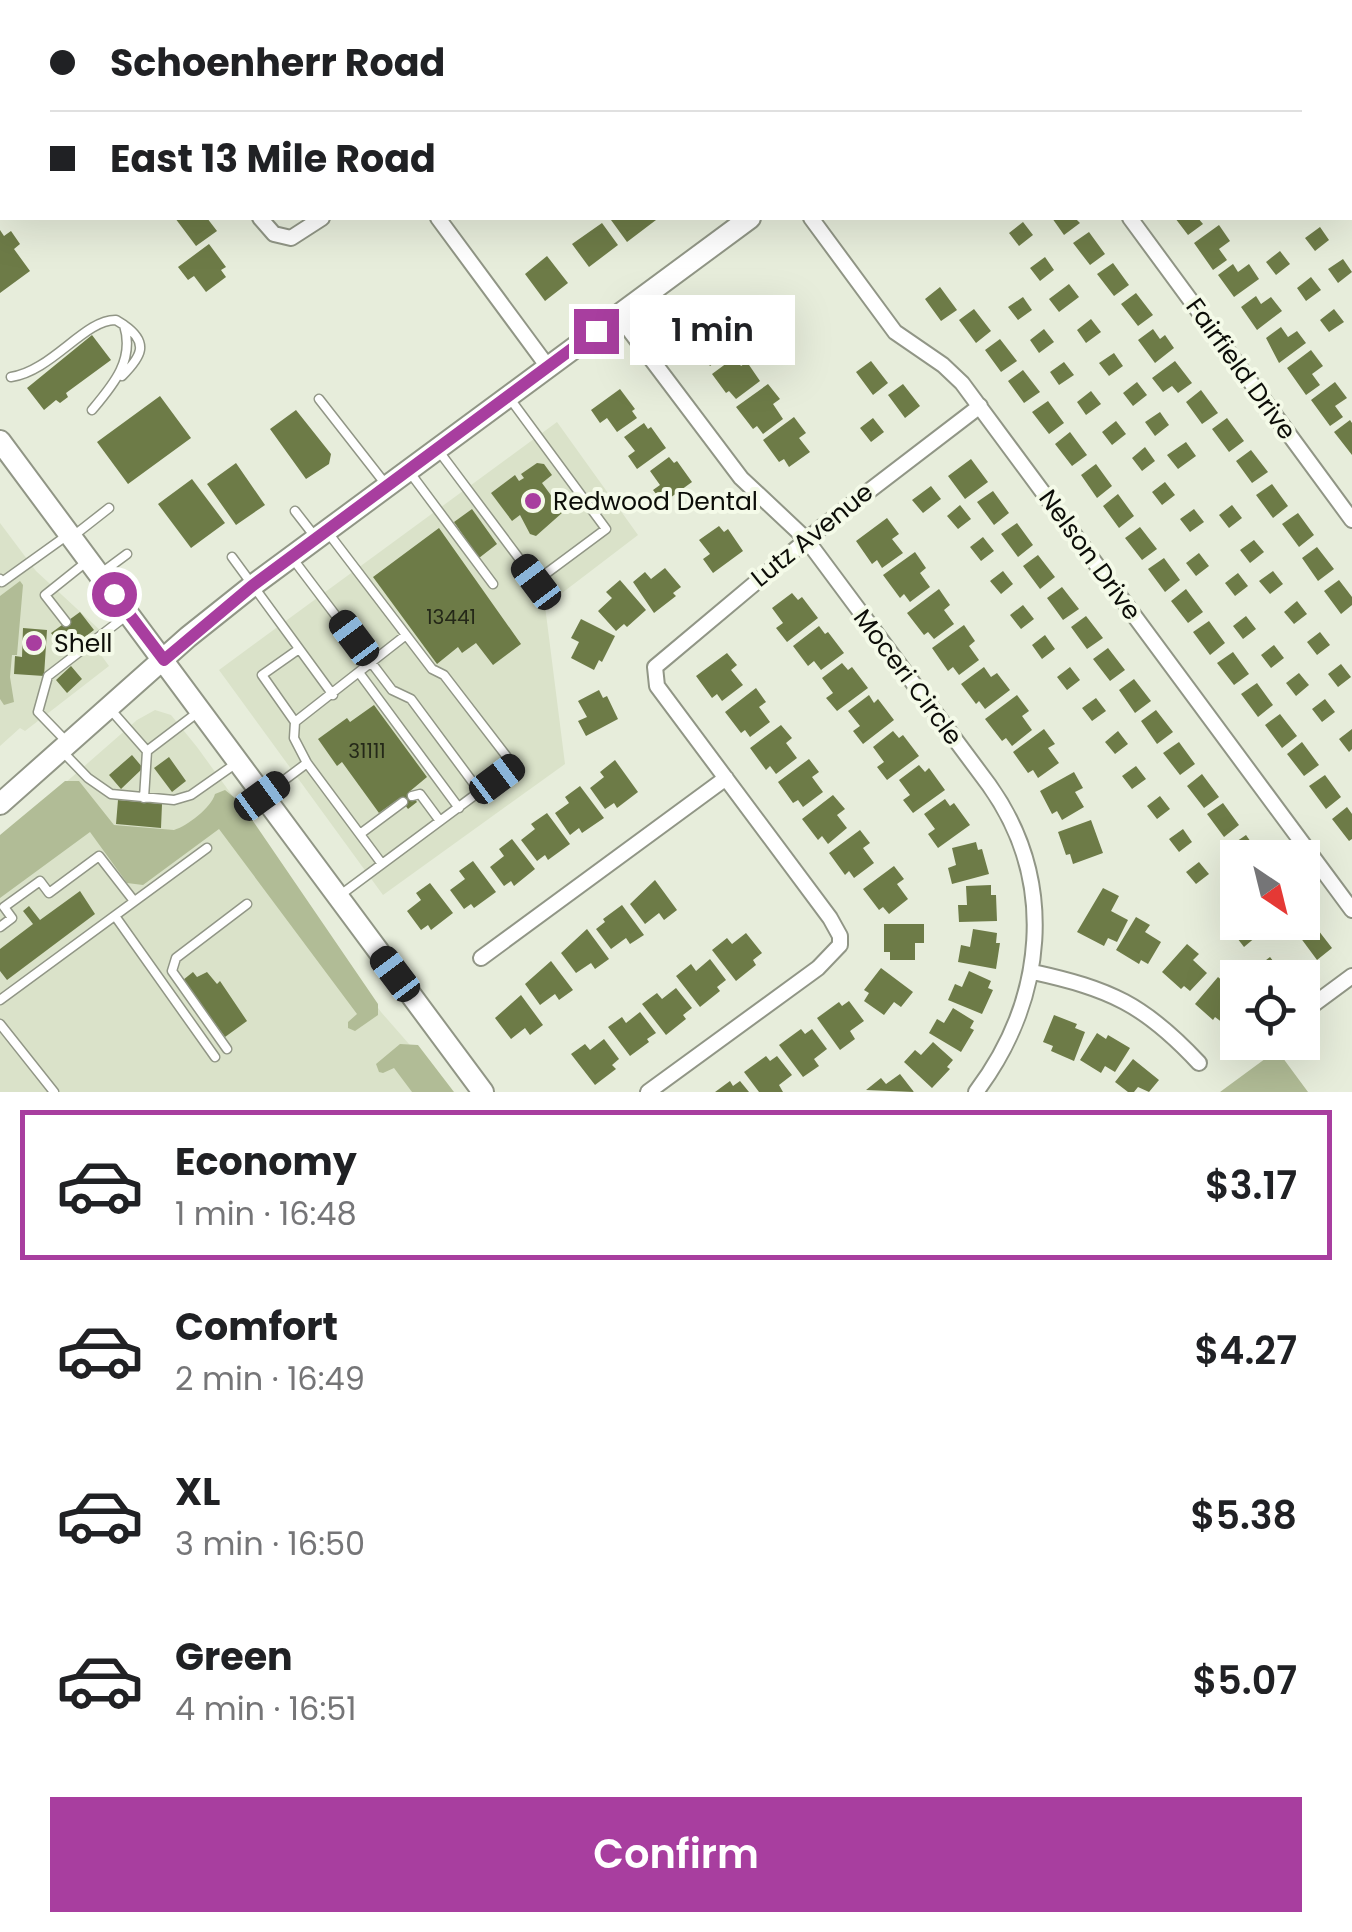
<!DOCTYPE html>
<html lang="en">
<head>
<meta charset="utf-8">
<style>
	body { margin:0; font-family:Poppins,sans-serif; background:#f6f6f6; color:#202124; height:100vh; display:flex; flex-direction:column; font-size:38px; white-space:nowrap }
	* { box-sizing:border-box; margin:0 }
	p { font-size:32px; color:#757577 }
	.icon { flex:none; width:55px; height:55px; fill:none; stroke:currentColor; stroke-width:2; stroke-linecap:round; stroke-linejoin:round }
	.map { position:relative; height:1092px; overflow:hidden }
	.sheet { display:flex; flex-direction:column; background:#fff; flex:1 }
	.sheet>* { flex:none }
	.hud { position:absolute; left:0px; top:0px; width:1352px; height:220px; box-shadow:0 10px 40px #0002; display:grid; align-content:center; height:220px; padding:0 50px; background:#fff }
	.needle { width:65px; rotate:145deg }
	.tools { position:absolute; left:1220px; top:840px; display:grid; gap:20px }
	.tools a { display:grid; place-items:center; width:100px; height:100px; border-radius:0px; background:#fff; box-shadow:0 10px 40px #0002; font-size:50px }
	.end { position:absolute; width:45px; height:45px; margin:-22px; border:12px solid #a83e9f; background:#fff; box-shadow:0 0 0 5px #fff }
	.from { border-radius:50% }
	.bubble { position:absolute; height:70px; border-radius:0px; background:#fff; box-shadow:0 10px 40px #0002; font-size:32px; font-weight:600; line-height:70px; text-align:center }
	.car { position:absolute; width:30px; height:60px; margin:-30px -15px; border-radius:12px; box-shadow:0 0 8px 2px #0007; background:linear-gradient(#222 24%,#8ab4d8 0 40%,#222 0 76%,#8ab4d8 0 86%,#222 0) }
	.hud b { display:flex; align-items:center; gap:35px; height:95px; font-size:38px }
	.hud b+b { border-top:2px solid #e0e0e0 }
	.hud i { width:25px; height:25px; background:#202124 }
	ul { padding:18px 0 0; list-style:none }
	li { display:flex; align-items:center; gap:30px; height:150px; margin:0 20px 15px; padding:0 30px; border:5px solid transparent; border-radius:0px }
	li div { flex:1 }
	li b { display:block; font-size:38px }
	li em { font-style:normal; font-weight:600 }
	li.active { border-color:#a83e9f }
	li>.icon { width:90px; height:90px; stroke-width:1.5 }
	.cta { display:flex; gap:20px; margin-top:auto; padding:20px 50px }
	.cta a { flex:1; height:115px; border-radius:0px; background:#a83e9f; color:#fff; font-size:40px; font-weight:600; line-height:115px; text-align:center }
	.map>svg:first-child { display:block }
	.built { fill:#dae2c9 }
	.green { fill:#b1bc96 }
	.building { fill:#6d7b47 }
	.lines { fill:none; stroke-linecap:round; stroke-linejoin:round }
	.service-casing { stroke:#919686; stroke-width:11 }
	.minor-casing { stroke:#919686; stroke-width:18 }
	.secondary-casing { stroke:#919686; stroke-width:24 }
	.service { stroke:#fff; stroke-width:8 }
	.minor { stroke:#fff; stroke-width:14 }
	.secondary { stroke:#fff; stroke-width:20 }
	.route { stroke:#a83e9f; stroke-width:12 }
	.poi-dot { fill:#a83e9f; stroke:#f4fae8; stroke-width:4 }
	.labels { text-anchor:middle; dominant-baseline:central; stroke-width:8; stroke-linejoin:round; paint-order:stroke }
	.number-label { font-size:20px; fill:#242818 }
	.street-label { font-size:25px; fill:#0c0d08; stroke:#f4fae8 }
	.poi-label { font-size:25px; fill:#0c0d08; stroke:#f4fae8; text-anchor:start }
</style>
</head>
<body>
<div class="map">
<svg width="1352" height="1092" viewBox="0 0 1352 1092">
	<rect width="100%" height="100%" fill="#e7eddb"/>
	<path class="built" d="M557,422L638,535L545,606L565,764L383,895L219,670Z
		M0,523L36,571L115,644L101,655L109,666L25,731L20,728L0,746Z
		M155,710L171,715L197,747L234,798L268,855L381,1012L451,1092H0V840L137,720Z"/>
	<path class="green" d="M20,581L23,585L17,655H12L10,677L14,702L4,705L0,699V596Z
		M65,781H79L114,825L174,830C187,826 211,808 215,794L225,790L240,802L378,1004V1015L355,1031L348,1028V1022L357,1014L219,829L143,885L127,883L90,832L0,898V835Z
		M400,1044L418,1045L454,1092H412L394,1068L383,1073L379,1072L376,1064Z
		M1277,1050L1308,1092H1220Z"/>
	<path class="building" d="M175,218H207L217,231L196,246Z
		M614,218H654L656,220L627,242L611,220Z
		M1052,218H1075L1080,223L1064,235Z
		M1175,218H1198L1203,224L1188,235Z
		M1023,222L1033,235L1019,246L1009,233Z
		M602,223L618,245L589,267L572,244Z
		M1219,225L1230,241L1219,249L1227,260L1213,270L1194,243Z
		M1320,227L1329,240L1315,251L1305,238Z
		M0,230L4,236L11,231L20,244L14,249L30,271L0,293Z
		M1089,232L1105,254L1090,265L1073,243Z
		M209,244L226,267L221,270L226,277L206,292L194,276L188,280L178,267Z
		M1280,251L1290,264L1276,275L1266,262Z
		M547,256L568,283L545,301L525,274Z
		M1045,257L1054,270L1040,281L1030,268Z
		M1343,259L1352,272L1338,283L1328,269Z
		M1113,263L1129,285L1114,296L1097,274Z
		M1233,264L1238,272L1249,264L1259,279L1234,297L1218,275Z
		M1311,277L1321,290L1306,301L1297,288Z
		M1069,284L1079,297L1059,312L1049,299Z
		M940,287L957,310L941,321L925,299Z
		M1136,293L1153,315L1138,326L1121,304Z
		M1256,296L1261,304L1271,297L1282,311L1257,330L1241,307Z
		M1023,297L1032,310L1018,320L1008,307Z
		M974,309L991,331L976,343L959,320Z
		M1334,309L1344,322L1329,332L1320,320Z
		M715,316L726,332L720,337L730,351L710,366L704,358L700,362L683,340Z
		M1091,319L1101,332L1086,343L1077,330Z
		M1281,327L1288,337L1297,331L1306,343L1279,363L1266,338Z
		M1044,329L1054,342L1039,353L1030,340Z
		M1153,329L1160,339L1165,335L1174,348L1155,363L1138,340Z
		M92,335L111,360L66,393L68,397L60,403L56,400L44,410L27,388Z
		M1000,339L1017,361L1001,372L985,350Z
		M1311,350L1323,366L1312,374L1320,385L1306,395L1287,368Z
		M1114,353L1123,366L1109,376L1099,363Z
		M735,357L741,366L747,362L760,381L736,399L729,391L726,393L712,374Z
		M871,361L888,383L873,395L856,372Z
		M1175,361L1192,383L1178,393L1172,386L1163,392L1152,378Z
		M1064,362L1074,375L1059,385L1050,372Z
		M1023,370L1040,392L1024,403L1008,381Z
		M1137,382L1147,395L1133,406L1123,393Z
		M1335,382L1347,398L1335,406L1343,417L1330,426L1311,400Z
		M768,384L780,399L773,404L783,419L763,434L757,426L753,429L736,407Z
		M903,384L920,406L905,418L888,395Z
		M620,389L635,409L632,411L637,418L617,432L607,418L600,423L591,410Z
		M1201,390L1218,413L1202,424L1186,402Z
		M1091,391L1101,404L1086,415L1077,402Z
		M160,396L191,438L128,484L97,442Z
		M1048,401L1064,423L1049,434L1032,412Z
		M296,410L331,454L329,464L306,479L270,429Z
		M1160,412L1169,425L1155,436L1145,422Z
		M794,417L806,433L799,438L810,452L789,467L784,459L779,462L763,440Z
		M873,418L884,432L871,442L860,428Z
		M1227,418L1244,441L1229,452L1212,429Z
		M1350,420L1352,423V455L1334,432Z
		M1116,421L1126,434L1112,445L1102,432Z
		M644,423L648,429L651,427L666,448L637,469L628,456L635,451L624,437Z
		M1070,432L1087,455L1072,466L1055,444Z
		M1186,442L1196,456L1178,469L1167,455Z
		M1145,447L1155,461L1142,471L1132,458Z
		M1251,450L1268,472L1252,483L1236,461Z
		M669,457L674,463L677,461L692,482L663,503L653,490L660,485L650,471Z
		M971,459L988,482L965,499L948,476Z
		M236,463L265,505L236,525L207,484Z
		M537,463L544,464L552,475L542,483L553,498L561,492L571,505L536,536L530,534L520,515L512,521L491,493L515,475L519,481L524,478L521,474Z
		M1096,464L1112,486L1097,498L1081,475Z
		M192,479L225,523L191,548L158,504Z
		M1165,482L1175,495L1162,505L1152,492Z
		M1272,484L1288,506L1273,518L1256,495Z
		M931,486L941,499L923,513L912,500Z
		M993,491L1009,513L994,525L977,502Z
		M1118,494L1134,516L1119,528L1103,506Z
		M960,505L971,519L958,529L947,516Z
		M1232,505L1242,518L1229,528L1219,515Z
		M472,509L497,544L479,558L454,522Z
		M1194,509L1204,522L1190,532L1180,519Z
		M1298,513L1314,535L1299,547L1282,524Z
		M887,518L899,534L892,539L903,553L882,568L877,560L872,564L856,541Z
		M1017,523L1033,545L1018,557L1001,534Z
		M719,526L724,532L728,529L743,551L713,573L703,559L710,554L699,540Z
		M1140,527L1157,549L1142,560L1125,538Z
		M439,528L521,644L493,665L476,643L462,653L458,647L437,664L373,577Z
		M983,537L994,551L981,561L970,547Z
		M1254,540L1264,552L1250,563L1240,550Z
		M1317,547L1334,569L1318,581L1302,558Z
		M915,552L926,568L920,573L930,587L910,602L904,594L900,598L883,575Z
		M1199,553L1209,566L1196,576L1186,563Z
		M1038,555L1055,577L1040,589L1023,566Z
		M1164,558L1180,580L1165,592L1148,569Z
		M665,568L681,587L673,593L676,596L654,613L633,582L645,572L651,579Z
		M1003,571L1013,584L1001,594L990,581Z
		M1273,571L1283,584L1270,594L1259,581Z
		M1238,573L1248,586L1235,596L1225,583Z
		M620,580L646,610L627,627L624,624L616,631L598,611L612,598L606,592Z
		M1339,580L1352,597V605L1341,614L1324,591Z
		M1062,587L1079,609L1063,620L1047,598Z
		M939,589L950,605L944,610L954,624L934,639L928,632L924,635L907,613Z
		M1186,589L1203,612L1188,623L1171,601Z
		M792,593L798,600L802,597L818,618L787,642L776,628L783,623L772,608Z
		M1297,601L1307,614L1294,624L1284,612Z
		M1023,605L1034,619L1021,629L1010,615Z
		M80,612L94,630L65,652L51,633Z
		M1086,616L1103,638L1087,649L1071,627Z
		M1246,616L1256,629L1243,639L1233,626Z
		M581,619L615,636L602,662L599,660L594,670L571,658L579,642L571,638Z
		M1209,621L1225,643L1210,655L1193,632Z
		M964,625L975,641L969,646L979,660L959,675L953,667L948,671L932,648Z
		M819,626L825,634L828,632L844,653L821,670L814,661L808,666L793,646Z
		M23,628L47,630L44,676L14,674L15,656L22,657Z
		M1320,632L1330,645L1317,655L1307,642Z
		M1045,635L1055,649L1042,659L1032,645Z
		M1274,645L1284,658L1271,668L1261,655Z
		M1108,648L1125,670L1110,681L1093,659Z
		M1233,652L1249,674L1234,685L1217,663Z
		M727,653L737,665L731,670L743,685L722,701L717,694L712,698L696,676Z
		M842,663L848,670L852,667L868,688L837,711L826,698L833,693L822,678Z
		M1341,664L1351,677L1338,687L1328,674Z
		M71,666L82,679L67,693L56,680Z
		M984,667L991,677L997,673L1010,690L985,709L979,701L976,704L961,684Z
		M1070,667L1080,680L1067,690L1057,677Z
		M1299,673L1309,685L1296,696L1286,683Z
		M1134,679L1151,701L1135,713L1119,690Z
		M1257,683L1273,705L1258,717L1241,694Z
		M756,688L766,702L759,707L770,722L750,737L745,730L741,733L725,712Z
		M599,690L603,698L607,696L618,719L586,736L578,721L587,717L578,701Z
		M869,695L874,703L878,699L894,720L863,744L853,731L860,726L848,711Z
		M1017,695L1029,711L1022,716L1032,730L1012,746L1006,738L1002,741L985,719Z
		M1096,698L1106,711L1092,721L1082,708Z
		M1325,699L1335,712L1322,722L1312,709Z
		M374,705L427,777L409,792L417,802L408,809L400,798L379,813L342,762L337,766L318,739L347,718L350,722Z
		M1156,710L1173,732L1157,744L1141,721Z
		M1280,714L1297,736L1282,748L1265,725Z
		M781,725L792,738L786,743L797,758L776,774L770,766L766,770L750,748Z
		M1044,729L1055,744L1048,748L1059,763L1038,778L1033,770L1028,773L1013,752Z
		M1352,729V749L1349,752L1339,739Z
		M893,731L899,738L903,735L919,756L887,780L877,767L884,762L873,747Z
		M1118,731L1128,744L1115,754L1105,742Z
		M1179,742L1195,764L1180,775L1163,753Z
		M1302,742L1319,765L1304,776L1287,754Z
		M132,755L143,768L121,789L109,775Z
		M169,757L186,781L172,792L154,768Z
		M809,759L819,772L812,777L823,792L803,807L798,800L793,803L778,782Z
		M615,760L638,792L617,808L614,803L605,809L590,788L604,777L600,772Z
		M919,765L925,772L929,768L945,790L913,813L903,800L910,795L899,780Z
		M1136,766L1146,779L1132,789L1122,776Z
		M1074,772L1083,788L1075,792L1084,807L1062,820L1057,811L1052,814L1040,791Z
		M1202,774L1219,797L1204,808L1187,786Z
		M1325,775L1341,797L1326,809L1309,786Z
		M580,786L604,818L582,833L579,828L570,835L555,813L569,803L565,797Z
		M833,795L845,809L837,815L847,828L828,844L822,836L818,840L802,819Z
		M1160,796L1170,809L1157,819L1147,806Z
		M945,799L950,806L954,803L970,825L938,848L928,834L935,829L924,814Z
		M118,800L162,804L161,828L116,824Z
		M1223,803L1239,825L1224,837L1207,814Z
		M1347,807L1352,814V839L1349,841L1332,819Z
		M547,813L570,844L548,860L545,855L537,861L521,840L535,829L531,824Z
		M1091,820L1103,853L1073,864L1070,854L1066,855L1058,832Z
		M1183,829L1192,842L1179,852L1169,839Z
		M860,830L870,843L863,848L874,863L854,878L849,871L845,875L829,853Z
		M1246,835L1262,858H1239L1230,846Z
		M512,839L535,869L514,886L511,881L504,886L490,867L504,856L499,849Z
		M976,842L978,850L982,849L989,874L952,884L948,868L956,865L952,848Z
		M473,861L496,892L474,908L471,904L464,909L450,890L465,879L459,871Z
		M1199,862L1209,874L1196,884L1186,872Z
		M894,866L904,879L897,884L908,899L889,914L883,907L879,910L863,889Z
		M655,880L677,910L664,920L659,913L645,924L630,904Z
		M430,883L453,913L431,930L428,925L421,930L407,911L421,900L416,893Z
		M1235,884L1238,904L1232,908L1222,895Z
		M991,885V895H996L997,921L959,922L958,905H967L966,886Z
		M1103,888L1119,896L1111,911L1128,920L1117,942L1108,938L1104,946L1077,932Z
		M80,891L95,914L7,980L0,971V949L33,924L23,911L29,906L40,920Z
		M622,905L644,935L630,944L626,938L611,949L596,929L605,922L603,919Z
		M1302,909L1310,919L1287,936L1277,922H1302Z
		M1136,917L1150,925L1145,932L1161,942L1148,964L1141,960L1139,964L1116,950Z
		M884,924H924V943H915V960H890V952H884Z
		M1247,924L1257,936L1244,947L1234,934Z
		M1315,926L1332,948L1317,960L1300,937Z
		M587,929L609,959L595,969L591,963L576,973L561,953Z
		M973,929L997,933L996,943H1000L996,969L958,962L961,945L970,947Z
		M746,933L762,953L753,960L756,965L736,981L712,950L727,938L732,944Z
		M1187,944L1199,954L1193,960L1207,973L1190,991L1184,986L1181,989L1162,972Z
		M1270,957L1280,970L1265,978L1257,967Z
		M710,959L726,980L717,987L720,991L700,1007L676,976L691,964L696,971Z
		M551,961L573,990L559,1000L555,994L540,1005L525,984Z
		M881,968L913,992L901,1007L894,1002L884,1015L864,1001L869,993L864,990Z
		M969,971L991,981L988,988L993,990L982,1014L948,1000L955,984L962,987Z
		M193,972L197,977L207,972L217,984L220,981L247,1021L225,1037L206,1011L202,1013L196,1005L200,1002L183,980Z
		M1218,977L1238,994V1006L1223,1023L1215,1017L1213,1020L1195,1004Z
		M676,988L692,1008L683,1015L686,1019L666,1035L642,1004L657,993L662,999Z
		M521,995L543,1025L530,1035L525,1028L511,1039L495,1018Z
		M849,1001L864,1021L850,1031L855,1039L840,1050L817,1018L839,1002L842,1006Z
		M953,1008L974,1021L970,1028L974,1030L961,1052L929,1033L937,1019L944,1023Z
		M640,1012L656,1033L647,1039L649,1042L630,1056L608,1027L622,1017L626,1023Z
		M1054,1015L1077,1024L1075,1028L1085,1032L1074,1061L1051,1051L1053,1046L1043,1042Z
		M801,1029L805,1034L812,1029L827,1049L814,1059L819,1066L803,1077L779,1045Z
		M1097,1033L1106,1039L1108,1035L1130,1048L1115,1072L1105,1066L1101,1073L1080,1060Z
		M604,1039L619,1059L612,1065L616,1069L595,1085L571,1054L585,1044L590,1050Z
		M933,1042L953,1060L947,1067L950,1069L932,1088L904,1062L915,1050L921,1055Z
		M766,1056L770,1061L777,1056L792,1075L779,1085L783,1092H759L744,1072Z
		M1133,1059L1159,1080L1149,1092L1138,1087L1134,1092H1128L1115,1082Z
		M900,1074L914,1092L866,1090L881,1078L886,1084Z
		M730,1081L733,1086L740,1081L749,1092H715Z"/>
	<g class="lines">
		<defs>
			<path id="service" d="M122,376C141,357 150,343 124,325
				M11,377C52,371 85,319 116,320L124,325C135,360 113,385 92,410
				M319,399L387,486
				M438,450L536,581L606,529L511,400
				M411,474L493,584
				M295,511L316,538
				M329,534L432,669L444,675L514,766L339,896
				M72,537L109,508
				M232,557L333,695
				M293,559L392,690L411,699L480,792
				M100,574L127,554
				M0,579L2,582L69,534
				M66,622L45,595L85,563
				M360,674L459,808
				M110,709L147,751L197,713
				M295,722L262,675L299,649
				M66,741L38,712L48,676L126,616
				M61,750L88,778L111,794L174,800L191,795L238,762
				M267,793L307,763
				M412,796L420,794L440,821
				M144,798L147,751
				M360,834L403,802
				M382,864L307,763L294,738L295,722L406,635
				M115,916L215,1057
				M0,927L12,918L4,907L40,881L49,893L99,856L134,901
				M0,1000L207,848
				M0,1024L54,1092
				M227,1049L172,971L176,958L247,904"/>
			<path id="minor" d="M99,0L101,2
				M391,0L392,2
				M970,0L972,2
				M611,2L614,0
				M1352,123V136
				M260,218L274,234L291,238L322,218
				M438,218L548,367
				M811,218L895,332L943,365L962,383L1352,910
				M1130,218L1352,520
				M618,315L741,478L806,539L989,785C1058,882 1045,1000 976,1092
				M481,958L726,778
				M1033,972C1110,989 1144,1004 1199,1063
				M1302,1013L1352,976
				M648,1092L818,968L840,945V936L830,918L657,686L655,667L822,527L980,406"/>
			<path id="secondary" d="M1040,2L1044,0
				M0,441L483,1092
				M0,804L188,637L252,586L750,218"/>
		</defs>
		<use href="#service" class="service-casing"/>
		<use href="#minor" class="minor-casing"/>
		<use href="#secondary" class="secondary-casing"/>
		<use href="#service" class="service"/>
		<use href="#minor" class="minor"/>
		<use href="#secondary" class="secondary"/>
	</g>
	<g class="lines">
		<path class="route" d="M114,594L164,660L252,586L596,331"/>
	</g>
	<g class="poi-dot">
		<circle cx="533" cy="501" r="10"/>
		<circle cx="34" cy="643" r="10"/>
	</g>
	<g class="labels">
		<g class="number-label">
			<text x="451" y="617">13441</text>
			<text x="367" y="751">31111</text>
		</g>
		<g class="street-label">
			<text transform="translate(1241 369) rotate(54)">Fairfield Drive</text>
			<text transform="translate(812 535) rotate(-39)">Lutz Avenue</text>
			<text transform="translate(1090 555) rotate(54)">Nelson Drive</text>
			<text transform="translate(908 677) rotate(53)">Moceri Circle</text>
		</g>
		<g class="poi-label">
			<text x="553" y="501">Redwood Dental</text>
			<text x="54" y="643">Shell</text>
		</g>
	</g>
</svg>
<div class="tools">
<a><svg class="needle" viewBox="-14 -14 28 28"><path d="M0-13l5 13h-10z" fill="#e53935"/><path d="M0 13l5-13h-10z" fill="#757577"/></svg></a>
<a><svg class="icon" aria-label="locate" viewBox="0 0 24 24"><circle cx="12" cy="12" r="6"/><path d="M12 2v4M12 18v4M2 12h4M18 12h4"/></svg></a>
</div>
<i class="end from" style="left:114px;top:594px"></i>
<i class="end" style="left:596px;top:331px"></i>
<div class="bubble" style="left:630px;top:295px;width:165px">1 min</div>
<i class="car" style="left:536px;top:582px;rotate:323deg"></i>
<i class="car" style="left:354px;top:638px;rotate:323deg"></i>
<i class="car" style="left:497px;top:779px;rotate:53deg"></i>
<i class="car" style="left:262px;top:796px;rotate:54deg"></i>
<i class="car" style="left:395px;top:974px;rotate:323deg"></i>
<div class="hud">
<b><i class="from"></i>Schoenherr Road</b>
<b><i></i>East 13 Mile Road</b>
</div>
</div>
<section class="sheet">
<ul>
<li class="active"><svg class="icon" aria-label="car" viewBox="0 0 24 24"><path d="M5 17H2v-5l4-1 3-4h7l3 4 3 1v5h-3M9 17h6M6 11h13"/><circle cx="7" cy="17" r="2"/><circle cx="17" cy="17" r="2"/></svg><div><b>Economy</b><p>1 min · 16:48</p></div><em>$3.17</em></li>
<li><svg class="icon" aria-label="car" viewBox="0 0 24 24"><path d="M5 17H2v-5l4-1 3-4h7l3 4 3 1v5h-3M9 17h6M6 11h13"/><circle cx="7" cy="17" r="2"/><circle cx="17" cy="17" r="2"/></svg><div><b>Comfort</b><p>2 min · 16:49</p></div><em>$4.27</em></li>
<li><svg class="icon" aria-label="car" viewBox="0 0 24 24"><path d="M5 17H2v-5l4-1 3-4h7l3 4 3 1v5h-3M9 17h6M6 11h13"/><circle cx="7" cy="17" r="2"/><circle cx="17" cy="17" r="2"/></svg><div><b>XL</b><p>3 min · 16:50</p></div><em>$5.38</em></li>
<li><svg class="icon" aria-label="car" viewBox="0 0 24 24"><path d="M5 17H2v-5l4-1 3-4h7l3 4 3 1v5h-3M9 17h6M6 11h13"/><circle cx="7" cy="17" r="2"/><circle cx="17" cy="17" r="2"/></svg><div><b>Green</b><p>4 min · 16:51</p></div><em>$5.07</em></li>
</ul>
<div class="cta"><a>Confirm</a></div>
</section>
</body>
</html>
